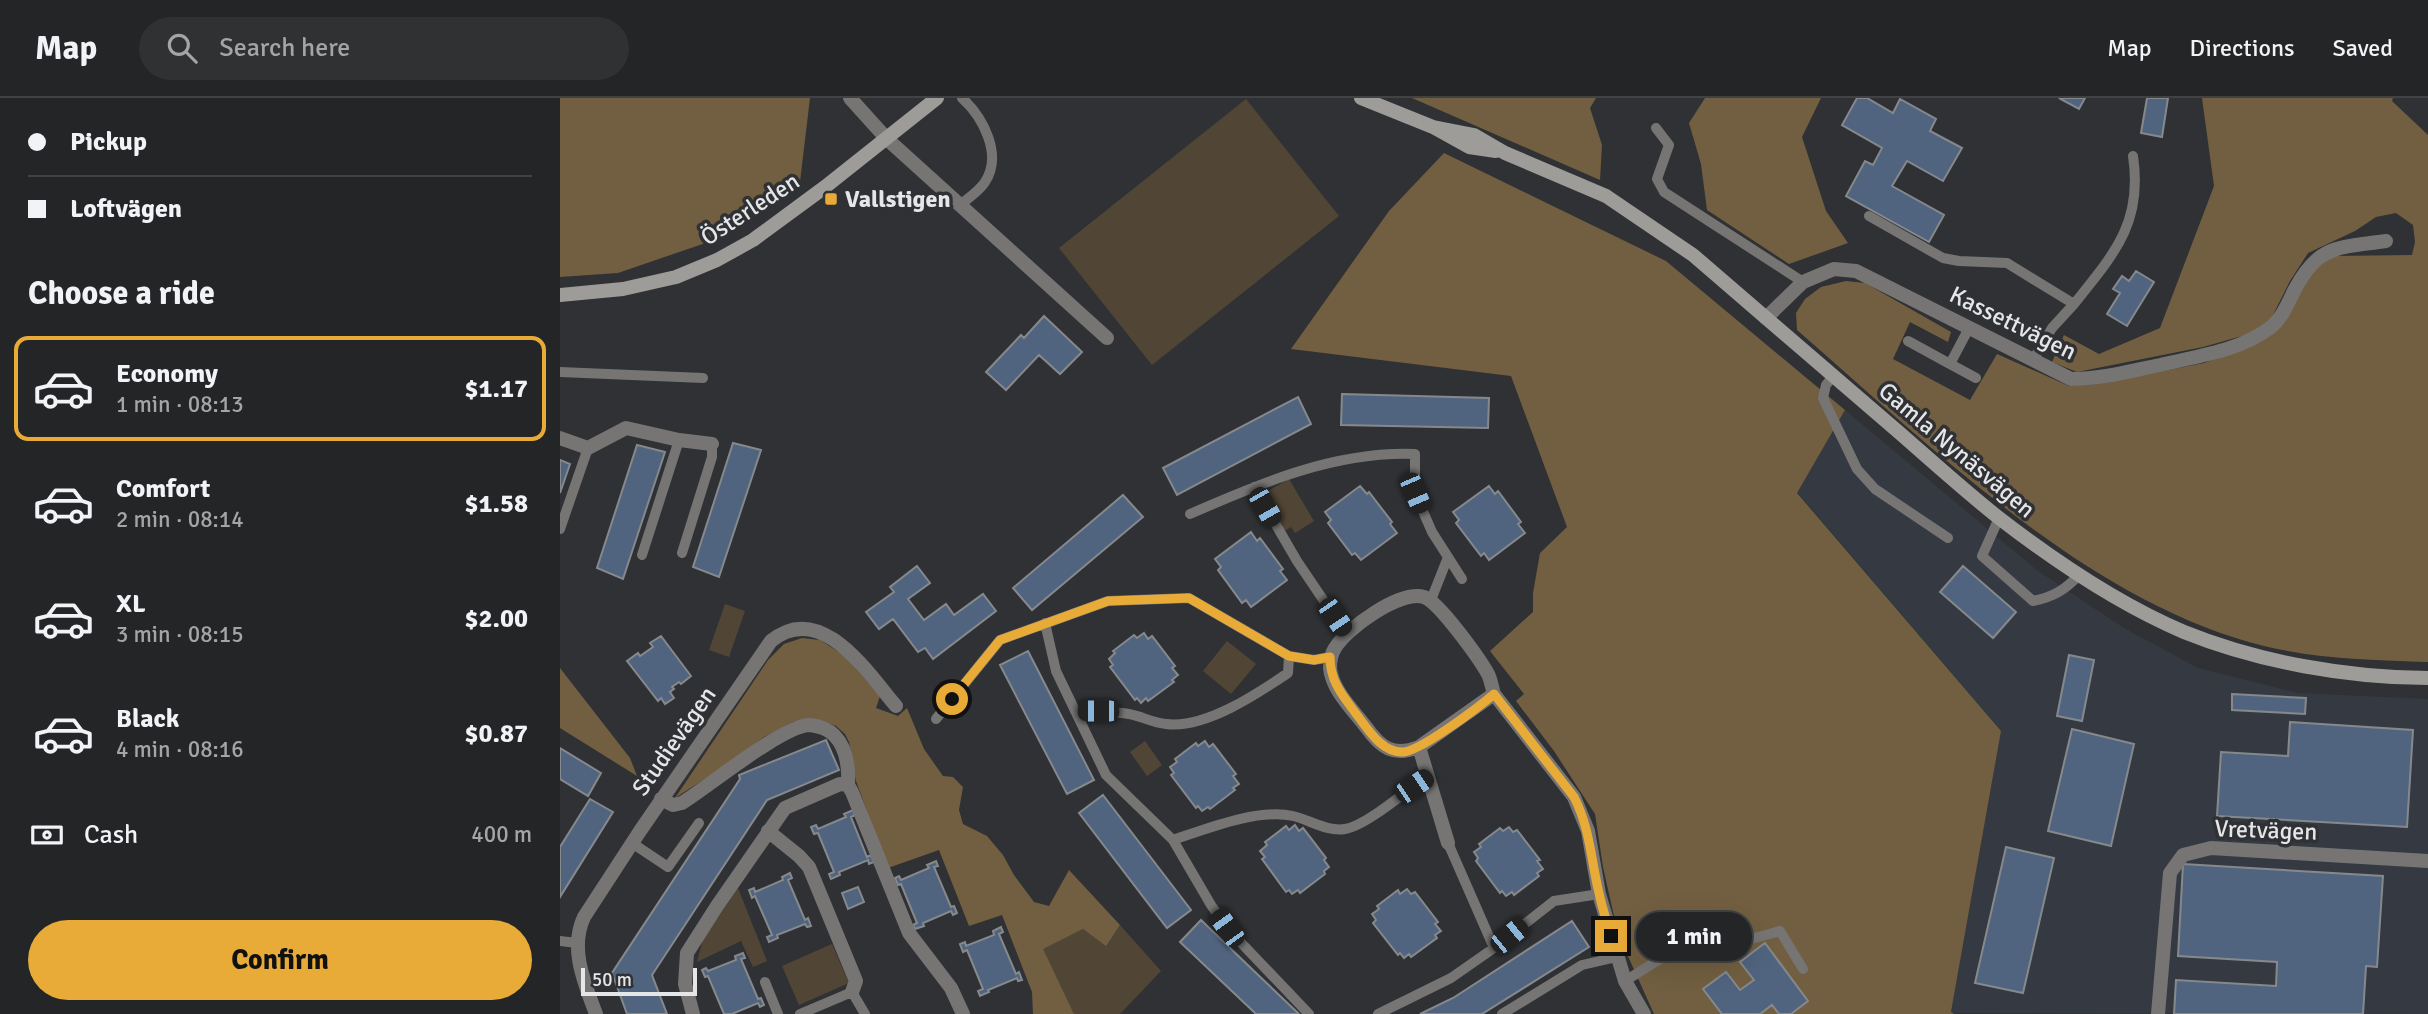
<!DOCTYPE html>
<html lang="en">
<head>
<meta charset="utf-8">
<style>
	body { margin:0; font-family:Signika,sans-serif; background:#2f3133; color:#f1f3f6; height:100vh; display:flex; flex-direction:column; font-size:26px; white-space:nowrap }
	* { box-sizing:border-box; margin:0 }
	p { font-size:23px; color:#a3a5a7 }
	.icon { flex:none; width:38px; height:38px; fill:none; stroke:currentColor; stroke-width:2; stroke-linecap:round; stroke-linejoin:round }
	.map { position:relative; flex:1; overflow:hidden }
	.side { display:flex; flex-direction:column; background:#232527; width:560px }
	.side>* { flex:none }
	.guide { display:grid; align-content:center; height:154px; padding:0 28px; background:#232527 }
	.scale { position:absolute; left:21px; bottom:18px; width:116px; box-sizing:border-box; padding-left:7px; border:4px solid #e5e6e8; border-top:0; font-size:19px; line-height:24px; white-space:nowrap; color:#e5e6e8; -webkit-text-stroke:5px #2f3134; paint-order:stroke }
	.end { position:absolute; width:32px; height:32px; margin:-16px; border:9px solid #e9ab38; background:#111; box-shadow:0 0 0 4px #111 }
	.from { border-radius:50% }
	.bubble { position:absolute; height:49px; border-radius:24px; background:#232527; box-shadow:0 7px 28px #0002,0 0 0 2px #404244; font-size:23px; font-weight:700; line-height:49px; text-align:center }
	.car { position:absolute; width:21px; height:42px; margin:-21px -10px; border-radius:9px; box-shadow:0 0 5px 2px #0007; background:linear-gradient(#222 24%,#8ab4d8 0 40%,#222 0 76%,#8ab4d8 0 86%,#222 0) }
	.guide b { display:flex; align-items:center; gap:24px; height:66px; font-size:26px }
	.guide b+b { border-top:2px solid #404244 }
	.guide i { width:18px; height:18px; background:#f1f3f6 }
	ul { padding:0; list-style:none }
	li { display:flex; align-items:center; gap:21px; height:105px; margin:0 14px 10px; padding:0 14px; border:4px solid transparent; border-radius:14px }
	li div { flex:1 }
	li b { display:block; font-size:26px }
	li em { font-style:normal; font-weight:700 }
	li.on { border-color:#e9ab38 }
	li>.icon { width:63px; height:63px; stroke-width:1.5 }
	h2 { padding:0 28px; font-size:32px; line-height:84px }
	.pay { display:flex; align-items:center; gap:18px; height:77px; padding:0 28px; font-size:26px }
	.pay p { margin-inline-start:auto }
	.action { display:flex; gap:14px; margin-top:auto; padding:14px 28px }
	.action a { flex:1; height:80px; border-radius:42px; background:#e9ab38; color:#111; font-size:28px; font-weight:700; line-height:80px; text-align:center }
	header { display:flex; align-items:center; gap:42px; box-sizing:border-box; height:98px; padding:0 35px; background:#232527; border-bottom:2px solid #404244 }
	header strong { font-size:33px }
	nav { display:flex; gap:38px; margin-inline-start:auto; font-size:24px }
	.search { width:490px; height:63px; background:#2f3133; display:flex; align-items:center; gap:18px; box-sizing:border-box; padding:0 24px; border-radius:38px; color:#a3a5a7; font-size:26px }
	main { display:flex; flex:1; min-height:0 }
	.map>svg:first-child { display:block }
	.built { fill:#353a42 }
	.green { fill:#514635 }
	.forest { fill:#725f41 }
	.building { fill:#50647f; stroke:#86898c; stroke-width:2 }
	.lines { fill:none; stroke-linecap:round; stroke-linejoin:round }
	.lane { stroke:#767574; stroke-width:10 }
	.street { stroke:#767574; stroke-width:14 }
	.secondary { stroke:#9d9c99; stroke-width:14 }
	.route { stroke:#e9ab38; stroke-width:9 }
	.poi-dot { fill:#e9ab38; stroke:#2f3134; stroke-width:2.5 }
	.labels { text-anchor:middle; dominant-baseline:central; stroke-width:7; stroke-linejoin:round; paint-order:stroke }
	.poi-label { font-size:24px; font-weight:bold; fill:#e5e6e8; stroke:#2f3134; text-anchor:start }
	.street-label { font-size:24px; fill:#e5e6e8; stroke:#2f3134 }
</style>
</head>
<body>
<header>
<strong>Map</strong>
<div class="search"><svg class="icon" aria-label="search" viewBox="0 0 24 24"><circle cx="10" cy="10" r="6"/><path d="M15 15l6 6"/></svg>Search here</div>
<nav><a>Map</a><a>Directions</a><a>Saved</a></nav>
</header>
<main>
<section class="side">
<div class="guide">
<b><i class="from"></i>Pickup</b>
<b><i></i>Loftvägen</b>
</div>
<h2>Choose a ride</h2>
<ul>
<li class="on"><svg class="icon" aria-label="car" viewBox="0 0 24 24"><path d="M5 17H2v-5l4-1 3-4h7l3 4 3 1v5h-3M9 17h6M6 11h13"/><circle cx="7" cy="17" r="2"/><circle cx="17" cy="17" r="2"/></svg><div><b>Economy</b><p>1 min · 08:13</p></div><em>$1.17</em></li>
<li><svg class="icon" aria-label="car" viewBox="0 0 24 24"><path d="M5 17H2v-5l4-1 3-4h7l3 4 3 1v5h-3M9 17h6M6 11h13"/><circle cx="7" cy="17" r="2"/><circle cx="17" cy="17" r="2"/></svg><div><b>Comfort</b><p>2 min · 08:14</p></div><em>$1.58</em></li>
<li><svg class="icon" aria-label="car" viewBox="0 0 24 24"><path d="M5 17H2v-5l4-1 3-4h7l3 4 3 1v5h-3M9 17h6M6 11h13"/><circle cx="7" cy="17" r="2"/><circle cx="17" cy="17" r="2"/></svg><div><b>XL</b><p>3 min · 08:15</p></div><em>$2.00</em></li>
<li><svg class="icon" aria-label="car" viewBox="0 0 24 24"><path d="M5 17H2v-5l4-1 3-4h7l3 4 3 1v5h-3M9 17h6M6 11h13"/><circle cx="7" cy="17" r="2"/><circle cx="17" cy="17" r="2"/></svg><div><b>Black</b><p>4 min · 08:16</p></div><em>$0.87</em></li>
</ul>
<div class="pay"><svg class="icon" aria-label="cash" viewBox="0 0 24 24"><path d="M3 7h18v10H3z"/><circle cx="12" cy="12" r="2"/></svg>Cash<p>400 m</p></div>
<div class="action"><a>Confirm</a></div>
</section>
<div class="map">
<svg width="1868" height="916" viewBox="0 0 1868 916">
	<rect width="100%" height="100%" fill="#2f3134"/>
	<path class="built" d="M1285,312L1478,473L1564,530L1638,570L1738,595L1868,601V916L1391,915L1441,633L1237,394Z"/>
	<path class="green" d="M686,1L779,118L592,267L499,150Z
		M729,381L754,423L735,435L731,429L725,433L703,396Z
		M165,506L185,513L169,559L149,552Z
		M667,543L696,566L671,596L643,573Z
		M585,643L602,667L587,678L570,654Z
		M178,790L207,863L193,869L181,843L137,864L143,841Z
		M560,827L601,873L560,916H514L482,851L523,831L546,847Z
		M272,846L289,885L239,907L222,868Z"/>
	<path class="forest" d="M0,0H250L240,84L163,139L58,175L0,179Z
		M852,0H1036L1030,10L1042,47L1040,82Z
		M1145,0H1261L1242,39L1266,113L1288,145L1229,166L1147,112L1141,66L1129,25Z
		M1642,0H1833L1832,3L1868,37V564C1814,562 1758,561 1704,548C1527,504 1372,349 1237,232L1236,215L1245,201L1261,189L1286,183L1305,185L1391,234L1388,244L1350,224L1333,261L1410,302L1437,256L1509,288L1538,286L1644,265L1693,247L1748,179L1771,158L1852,157L1855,144L1853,127L1836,115L1816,119L1795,133L1748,155L1730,183L1711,221L1689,236L1643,249L1517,274L1492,264L1504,237L1539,256L1600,230L1654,88Z
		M884,55L1106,163L1285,312L1237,395L1441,633L1391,914L1394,916H1094L1058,836L1043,769L1035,716L994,653L956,603L964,596L930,553L973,514V495L980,455L1007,429L951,278L731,251L829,113Z
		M242,540L260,542L285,558L320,598L316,610L338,618L347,610L364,651L383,678L393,679L403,689L399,712L403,726L427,738L443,757L454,777L474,804L489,808L509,772L560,827L546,848L523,831L483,851L514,916H473L472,894L442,817L409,828L379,752L328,770L296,683L289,644L285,636L276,628L265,624L255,621L233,624L204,639L168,666L115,700L208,562L224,546Z
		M0,570L70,660L77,678L0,630Z"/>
	<path class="building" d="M1297,0H1307L1333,15L1340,1L1376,21L1370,33L1402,50L1383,83L1347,63L1332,88L1384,117L1369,144L1286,98L1305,63L1313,67L1322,50L1282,27Z
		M1499,0H1525L1519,11Z
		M1587,0H1608L1602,39L1581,35Z
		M1576,173L1594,184L1567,228L1547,216L1560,195L1553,191L1562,178L1569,183Z
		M484,218L522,254L500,276L479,257L446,292L426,274L461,237L464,240Z
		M782,296L929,300L928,330L781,327Z
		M738,299L751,326L617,397L603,370Z
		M173,345L201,352L159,479L133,469Z
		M77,347L105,354L63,481L37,470Z
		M0,362L10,366L0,395Z
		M800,388L807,396L809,394L832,424L830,426L837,435L801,462L795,455L792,457L768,425L771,422L765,414Z
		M929,388L935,396L938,393L961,424L958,426L965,435L929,462L924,455L921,458L896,425L899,422L893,414Z
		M563,397L583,419L472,512L453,490Z
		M691,434L697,443L700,440L723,471L720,473L727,482L691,509L686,502L682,505L658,472L661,469L655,461Z
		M357,468L370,485L348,501L364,522L386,506L394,517L423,496L436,513L373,561L365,550L358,554L333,521L319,531L306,514L334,494L330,489Z
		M1403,468L1456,514L1433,540L1380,494Z
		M584,535L588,541L592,538L615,568L612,570L618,577L612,582L614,584L588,603L586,600L581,605L577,600L575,602L550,569L553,567L549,561L555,555L553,553L574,537L577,540Z
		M101,538L131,578L121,586L119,584L112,589L114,591L110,594L114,600L105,606L101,600L98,603L67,563L78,555L80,558L93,549L90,545Z
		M468,553L534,682L507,696L440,567Z
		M1509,557L1534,562L1522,623L1497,618Z
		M1672,596L1746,600L1745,616L1672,612Z
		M1730,624L1853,632L1847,729L1657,718L1661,654L1728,658Z
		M1512,631L1574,646L1551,748L1488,733Z
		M266,642L279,672L207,702L92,877L107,916H67L52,875L180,681L179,677Z
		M645,643L649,649L653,646L676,676L673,678L679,686L673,690L675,692L650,711L648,709L642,713L638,708L636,710L611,677L614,675L610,669L617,664L615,661L636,645L638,648Z
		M0,650L41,675L28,698L0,681Z
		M543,697L631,812L607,830L519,715Z
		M30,701L53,714L0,799V749Z
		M293,712L295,717L291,719L307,759L311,757L314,764L309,766L308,762L279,774L280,777L271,781L269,776L274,774L258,735L254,736L251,729L256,727L258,731L286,719L284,716Z
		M735,727L739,733L743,730L766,760L764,762L769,769L764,773L765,776L740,795L738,792L732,796L729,792L726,794L702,761L705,759L700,753L707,747L705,744L726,728L729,732Z
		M949,729L953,734L957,732L980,762L977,763L983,771L977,775L979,778L954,797L952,794L946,798L942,793L940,795L916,763L918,760L914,754L921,749L919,746L940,730L943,733Z
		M1446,749L1494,760L1463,895L1415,885Z
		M376,763L378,768L374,769L391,809L394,808L397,815L393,817L391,813L363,825L364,828L355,831L353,827L357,825L341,786L338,787L335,780L339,778L341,782L369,770L367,767Z
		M1623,766L1823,778L1817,869L1806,868L1803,916H1614L1616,882L1716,888L1717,864L1618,858Z
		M230,775L232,780L228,782L245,822L248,820L251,828L247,829L245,826L217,837L218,840L209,844L207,839L212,837L195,798L192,800L189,792L194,790L195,794L223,782L222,779Z
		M298,789L304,804L288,811L282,795Z
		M847,791L851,796L855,794L878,824L875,826L881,833L875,837L877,840L851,859L849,856L844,860L840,855L838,857L813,825L816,822L812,816L819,811L817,808L838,792L840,796Z
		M641,822L695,874L739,916H696L620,844Z
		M1012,823L1029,849L922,916H860L893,900Z
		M441,829L443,834L439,836L456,876L459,874L462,882L458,883L457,880L428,892L429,894L420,898L418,893L423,891L407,852L403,854L400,846L405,844L406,848L434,837L433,833Z
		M1205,845L1248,903L1231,916H1219L1212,907L1200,916H1162L1143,891L1166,874L1180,892L1194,882L1180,864Z
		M183,855L185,860L181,861L198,901L201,900L204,907L200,909L198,905L172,916H164L148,878L145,879L142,872L146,870L148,873L176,862L175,858Z"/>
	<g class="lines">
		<path class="lane" d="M1096,30L1109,47L1097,81L1104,94L1243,184
			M401,106C409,100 420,92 425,84C443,57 423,19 402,0
			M1309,118L1383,160L1399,163L1447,165L1514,206L1492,230L1473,262
			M1514,206C1554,156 1583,125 1573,58
			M1409,230L1390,266L1416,280
			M1348,243L1390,266
			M0,274L143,280
			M1273,278L1266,287L1263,300L1297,371L1315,391L1388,440
			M694,389L737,463L787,537
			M630,416C701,385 775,353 855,356V395L872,434L902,481
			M1439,420L1422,458L1473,503C1493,499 1505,492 1519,477
			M0,431L28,350
			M122,455L152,359V346
			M82,457L119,342
			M871,502L888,459
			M485,525L496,573L546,677L613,742L651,807L667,830L749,916
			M515,613C533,613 551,613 569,616C581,618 593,625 606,626C645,631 697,596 728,575L729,558
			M376,621L440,542L548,503L629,500L729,558L754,562L770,559
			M613,742C646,731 698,710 733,718C750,722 767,734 785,731C806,728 847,692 866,679
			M72,745L108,769L139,725
			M0,843L17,845
			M934,850L994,803L1039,796
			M1065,883L1111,854L1176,845L1220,833L1243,871
			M205,884L218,916
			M240,916L292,894L305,916
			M818,916L891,880L934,850L888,745
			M942,916L1022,867L1057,859"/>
		<path class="street" d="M290,0L327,41L547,240
			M1206,220L1243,184L1274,171L1296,173L1511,281C1542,281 1570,273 1600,267C1638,258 1680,253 1711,229C1722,220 1728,205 1734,193C1758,146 1778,150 1826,143
			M0,340L28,350L66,330L119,342L152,346
			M859,649C833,659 821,650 806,629C793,612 772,592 770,570C770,563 771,556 775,550C787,530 840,492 864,499C879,504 919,560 928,576C931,582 932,590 934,596
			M101,701L113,707L122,705C148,689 223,627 250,627C258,628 268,631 274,637C287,650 289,669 288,687
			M208,733L239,758L249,769L296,883L292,894
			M888,745L859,649L934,596L1014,699L1028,733L1039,796L1065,883L1084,916
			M36,916C25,886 9,851 24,819L80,733L211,543C261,502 307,574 336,608
			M133,916L125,886L127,855L157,808L225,710L280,686L288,687L292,694L349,835L391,890L403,916
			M1598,916L1610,775L1623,757L1651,750L1868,763"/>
		<path class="secondary" d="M801,0L873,29L909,49L936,53
			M873,29L914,37L945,55L1046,98L1133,157C1203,217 1272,277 1342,337C1374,365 1406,394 1439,420C1496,464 1558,506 1624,534C1698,564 1789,580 1868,580
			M0,197L63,191L116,179L157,162L193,142L265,89L377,0"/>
	</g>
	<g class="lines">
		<path class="route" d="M392,601L440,542L548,503L629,500L729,558L754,562L770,559C770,584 783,598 797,617C808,631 821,654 842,654C858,655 919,609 934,596L1014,699C1030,730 1031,762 1039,795C1042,810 1047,824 1051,838"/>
	</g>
	<rect class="poi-dot" x="264" y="94" width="14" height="14" rx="3.5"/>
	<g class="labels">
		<g class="poi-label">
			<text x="285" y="101">Vallstigen</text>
		</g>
		<g class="street-label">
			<text transform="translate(190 111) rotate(-33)">Österleden</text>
			<text transform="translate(1453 225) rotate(26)">Kassettvägen</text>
			<text transform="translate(1397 352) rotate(40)">Gamla Nynäsvägen</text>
			<text transform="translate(114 643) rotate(-55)">Studievägen</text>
			<text transform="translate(1706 732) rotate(2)">Vretvägen</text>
		</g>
	</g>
</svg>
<div class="scale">50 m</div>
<i class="end from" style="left:392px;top:601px"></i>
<i class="end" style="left:1051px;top:838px"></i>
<div class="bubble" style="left:1076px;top:814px;width:116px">1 min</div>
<i class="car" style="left:855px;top:395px;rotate:157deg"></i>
<i class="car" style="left:705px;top:409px;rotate:150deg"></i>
<i class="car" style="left:775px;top:519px;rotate:146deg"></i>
<i class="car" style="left:538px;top:613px;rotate:270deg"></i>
<i class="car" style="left:854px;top:688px;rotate:56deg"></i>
<i class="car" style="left:667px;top:830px;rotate:324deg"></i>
<i class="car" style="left:949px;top:838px;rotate:51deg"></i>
</div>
</main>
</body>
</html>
